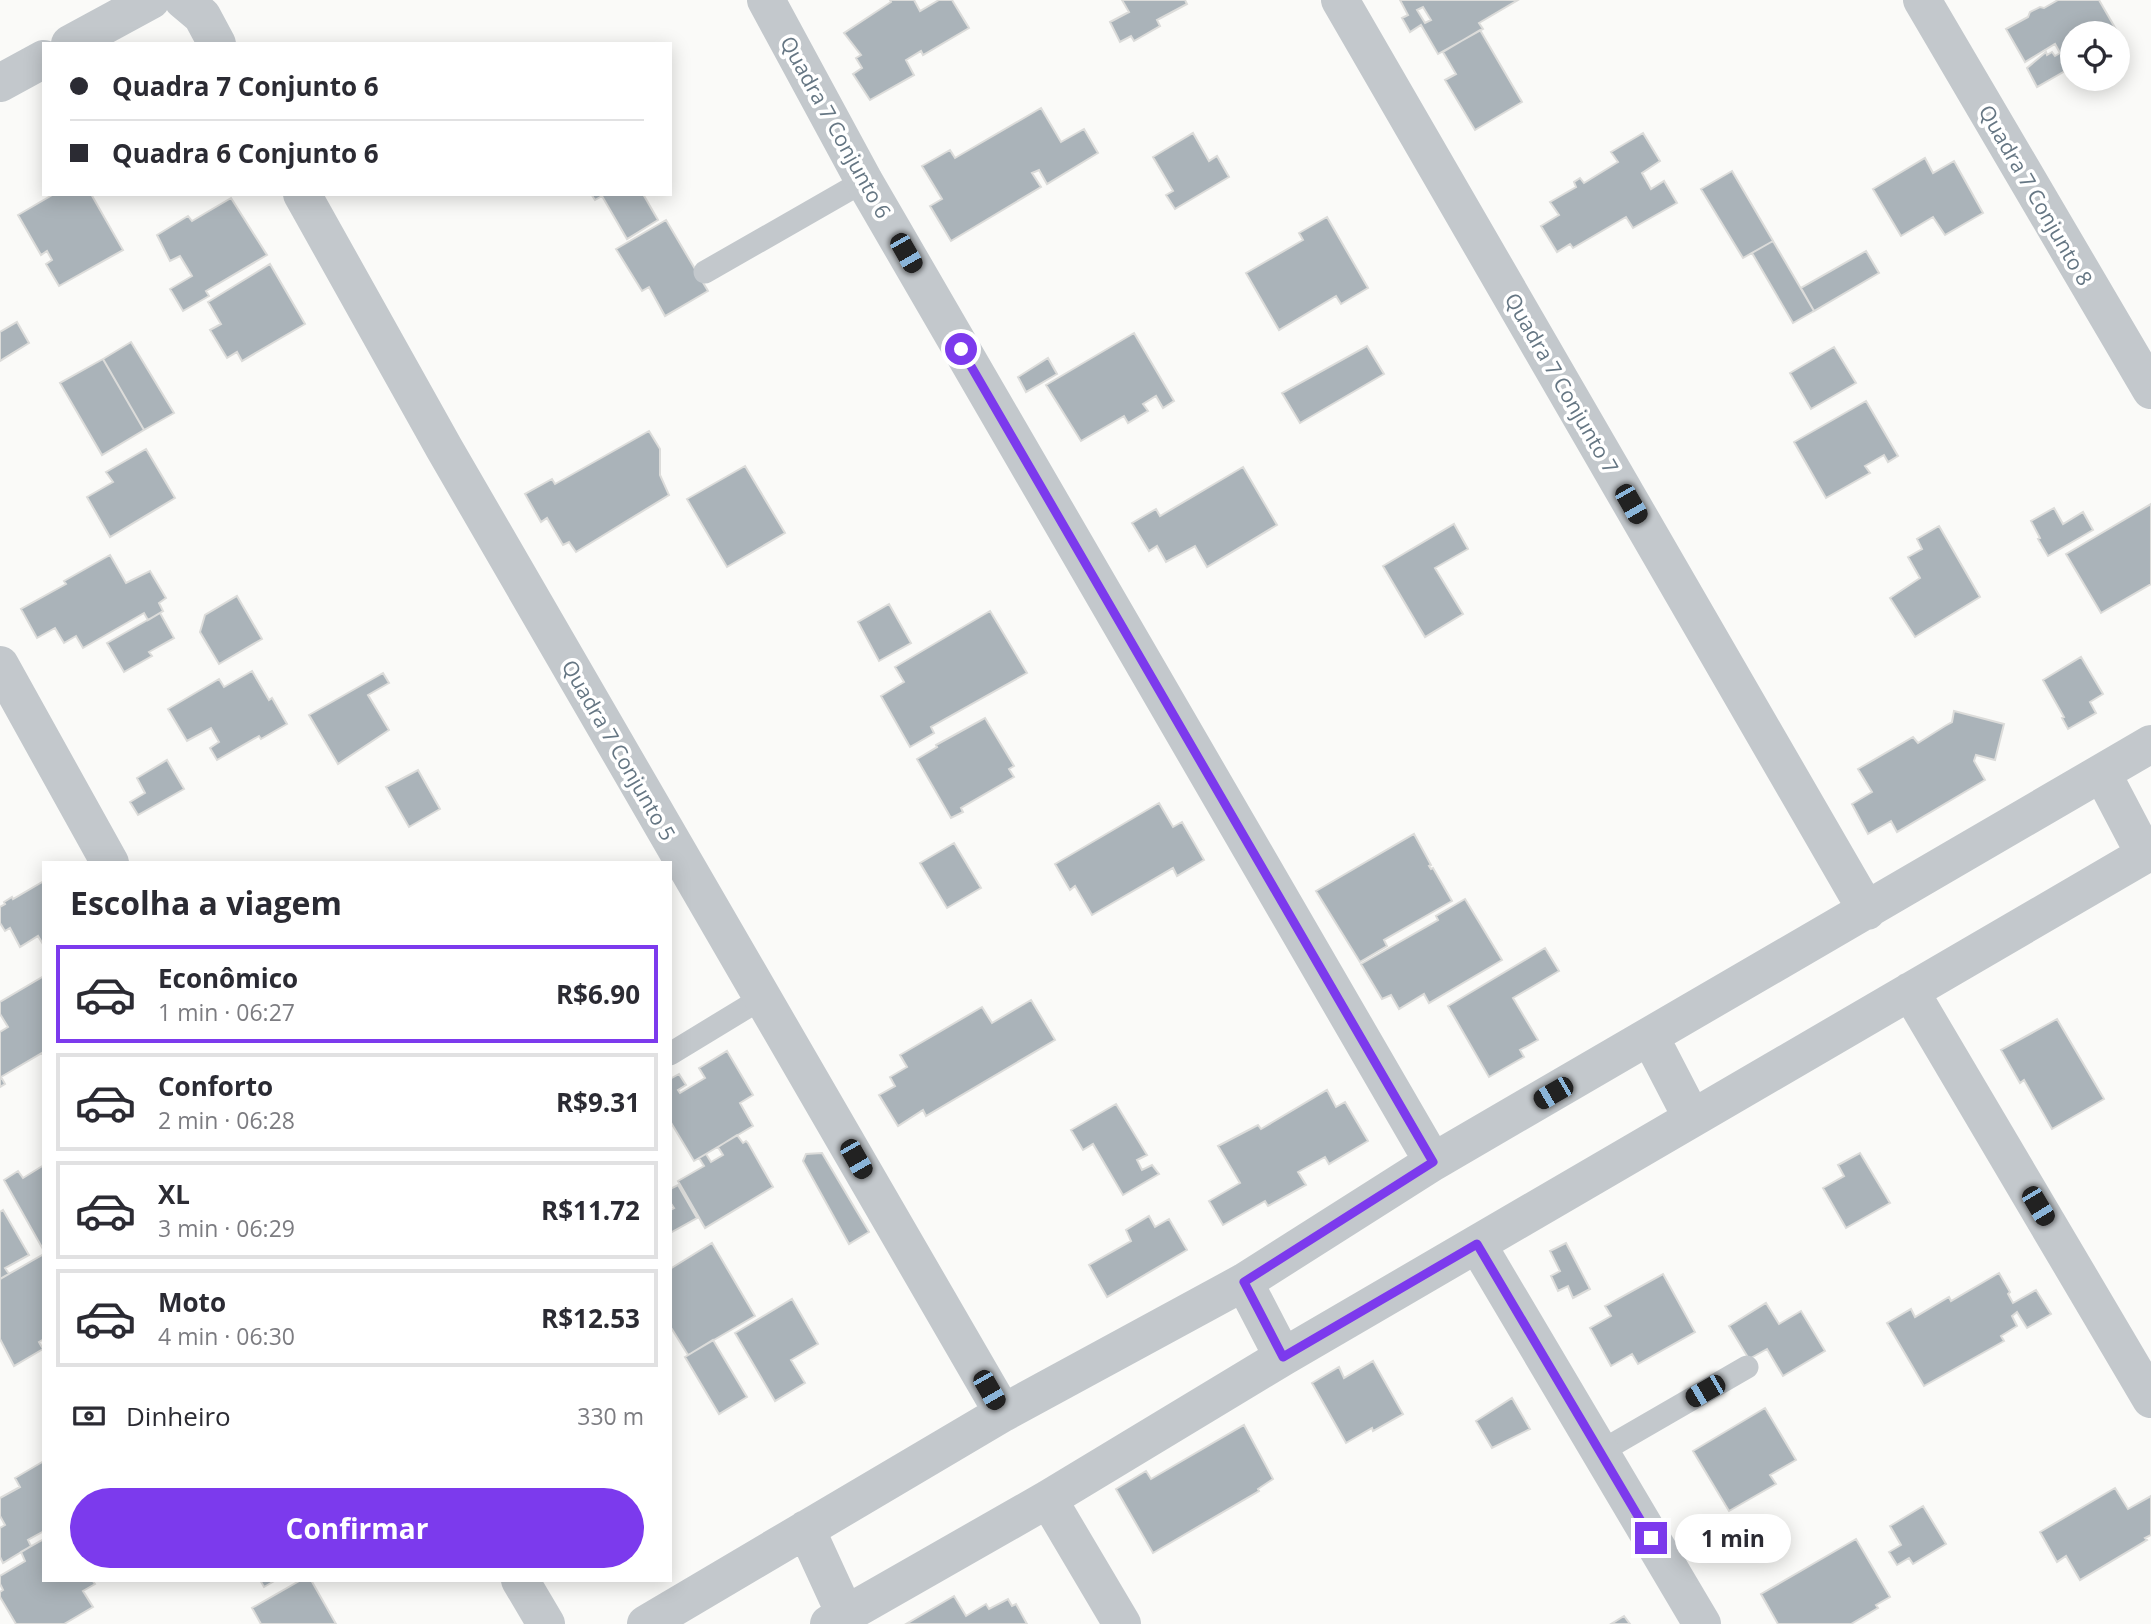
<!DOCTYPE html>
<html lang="pt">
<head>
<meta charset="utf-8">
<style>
	body { margin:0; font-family:"Open Sans",sans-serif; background:#f2f2f3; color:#2b2b33; height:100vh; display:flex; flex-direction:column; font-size:26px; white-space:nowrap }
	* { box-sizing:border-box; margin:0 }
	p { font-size:23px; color:#7c7c81 }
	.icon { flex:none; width:38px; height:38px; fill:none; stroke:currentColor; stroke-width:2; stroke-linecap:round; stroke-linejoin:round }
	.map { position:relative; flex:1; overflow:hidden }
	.details { position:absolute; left:42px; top:861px; width:630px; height:721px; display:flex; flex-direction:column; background:#fff; border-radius:0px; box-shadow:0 4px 18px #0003 }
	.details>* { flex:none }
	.top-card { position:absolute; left:42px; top:42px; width:630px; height:154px; border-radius:0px; box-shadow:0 4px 18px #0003; display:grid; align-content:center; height:154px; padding:0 28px; background:#fff }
	.tools { position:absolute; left:2060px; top:21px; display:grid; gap:14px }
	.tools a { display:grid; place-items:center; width:70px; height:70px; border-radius:50%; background:#fff; box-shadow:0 4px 18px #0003; font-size:35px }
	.end { position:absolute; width:32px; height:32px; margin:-16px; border:9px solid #7c3aed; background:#fff; box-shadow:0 0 0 4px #fff }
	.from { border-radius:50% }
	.bubble { position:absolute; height:49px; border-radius:24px; background:#fff; box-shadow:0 4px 18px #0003; font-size:23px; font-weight:700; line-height:49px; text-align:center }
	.car { position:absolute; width:21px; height:42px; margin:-21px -10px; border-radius:9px; box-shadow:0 0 5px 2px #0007; background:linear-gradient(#222 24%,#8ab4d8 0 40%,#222 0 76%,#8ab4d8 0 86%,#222 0) }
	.top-card b { display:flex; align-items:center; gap:24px; height:66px; font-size:26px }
	.top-card b+b { border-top:2px solid #e1e1e2 }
	.top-card i { width:18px; height:18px; background:#2b2b33 }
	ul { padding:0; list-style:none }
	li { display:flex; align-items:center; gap:21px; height:98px; margin:0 14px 10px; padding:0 14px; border:4px solid #e1e1e2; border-radius:0px }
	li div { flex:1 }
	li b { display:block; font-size:26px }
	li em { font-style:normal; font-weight:700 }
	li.active { border-color:#7c3aed }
	li>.icon { width:63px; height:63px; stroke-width:1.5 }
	h2 { padding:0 28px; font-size:32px; line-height:84px }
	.pay { display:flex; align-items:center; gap:18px; height:77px; padding:0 28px; font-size:26px }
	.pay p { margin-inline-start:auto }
	.action { display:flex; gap:14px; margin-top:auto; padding:14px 28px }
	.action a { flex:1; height:80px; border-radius:42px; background:#7c3aed; color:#fff; font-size:28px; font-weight:700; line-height:80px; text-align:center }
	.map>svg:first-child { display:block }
	.building { fill:#aab3b9; stroke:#dcdcda; stroke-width:2; fill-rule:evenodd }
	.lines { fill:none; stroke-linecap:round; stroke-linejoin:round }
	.lane { stroke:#c3c8cc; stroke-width:23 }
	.street { stroke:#c3c8cc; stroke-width:38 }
	.route { stroke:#7c3aed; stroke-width:9 }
	.labels { text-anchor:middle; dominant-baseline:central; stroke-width:7; stroke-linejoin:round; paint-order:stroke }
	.street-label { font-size:21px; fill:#657683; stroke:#fff }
</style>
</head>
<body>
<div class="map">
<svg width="2151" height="1624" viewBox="0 0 2151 1624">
	<rect width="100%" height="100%" fill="#fafaf8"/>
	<path class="building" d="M890,0H914L920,11L939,0H952L969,28L923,55L921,51L906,60L914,75L870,100L853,74L862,68L856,58L861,55L844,33L891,2Z
		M1122,0H1185L1187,4L1157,20L1160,26L1134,41L1131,36L1120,42L1110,22L1129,12Z
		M1400,0H1518L1479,23L1483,29L1438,54L1421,25L1410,32L1402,18L1408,15ZM1423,7L1431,20L1425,23L1417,10Z
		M2058,0H2099L2121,38L2118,40V33H2072V67L2037,87L2027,68L2046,52L2047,55L2052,52L2055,56L2060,53L2055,44L2025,62L2006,29L2028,17L2030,12L2040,7L2044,8Z
		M1480,30L1522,102L1475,130L1445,80L1456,74L1443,52Z
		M1041,108L1061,142L1084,129L1098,153L1047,184L1039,170L1032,173L1041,187L951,241L930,206L942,199L922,166L950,150L955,158Z
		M1193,133L1209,161L1217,156L1229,177L1175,209L1166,195L1173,191L1153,157Z
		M1643,133L1660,161L1642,173L1651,189L1664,181L1677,203L1633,228L1626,217L1573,248L1570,244L1557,252L1541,226L1559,215L1550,202L1576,187L1574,182L1580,178L1584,183L1618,162L1611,152Z
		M1925,158L1933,173L1954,161L1983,213L1945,235L1933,217L1901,236L1873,189Z
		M1732,171L1773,241L1743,258L1701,189Z
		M54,194H91L123,250L59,286L46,264L52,260L47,251L41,255L18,215Z
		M591,194H643L658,220L627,239L602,196L595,200Z
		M231,198L267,255L206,291L209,296L183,311L170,289L192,276L180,256L170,261L157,235L188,216L192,221Z
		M1327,217L1368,288L1341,304L1336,296L1279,330L1246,273L1303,240L1299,233Z
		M666,220L708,291L665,316L649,287L642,291L616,249Z
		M1773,241L1814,311L1793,323L1752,253Z
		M1866,251L1879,273L1814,311L1801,288Z
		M270,264L305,324L242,361L237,352L227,358L210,330L221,324L208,302Z
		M17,322L29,343L0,361V332Z
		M1134,333L1174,401L1163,408L1156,396L1143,404L1148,411L1128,423L1124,416L1081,441L1046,385Z
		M131,342L174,413L144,430L103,359Z
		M1367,346L1384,374L1300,423L1282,393Z
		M1834,347L1856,383L1811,409L1790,373Z
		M1048,358L1057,374L1026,392L1018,377Z
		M103,359L144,430L102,455L60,383Z
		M1866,401L1898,456L1888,462L1884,455L1865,466L1870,473L1826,498L1794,442Z
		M649,431L660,449V475L669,495L576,552L569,542L563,545L547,518L541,522L525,494L552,479L555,484Z
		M146,449L175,498L110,537L87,497L113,482L106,472Z
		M745,466L785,533L727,567L687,499Z
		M1243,467L1277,525L1207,567L1195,546L1166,562L1157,546L1149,551L1132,523L1156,509L1160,516Z
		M2151,504V584L2101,613L2066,554Z
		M2054,508L2063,524L2083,512L2093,530L2048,556L2038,539L2040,538L2031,521Z
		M1454,524L1468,549L1435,568L1463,614L1425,637L1383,566Z
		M1939,526L1980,597L1915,637L1890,598L1920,578L1908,557L1922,549L1917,539Z
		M110,555L126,583L150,571L166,598L159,603L163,611L148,620L144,613L83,648L76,636L64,643L55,628L37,638L21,609L66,584L64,581Z
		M237,596L262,639L219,664L200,632L205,615Z
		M889,604L911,643L879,661L858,622Z
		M990,611L1027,673L931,727L934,733L910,747L881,696L904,682L895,667Z
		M160,613L174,638L149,652L152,656L124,672L107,643Z
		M2081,657L2103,694L2090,702L2096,713L2068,729L2062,718L2064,717L2043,680Z
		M252,671L269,700L272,698L287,724L261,739L259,736L217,760L210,748L219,742L211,728L187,741L168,709L219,679L224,687Z
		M383,673L389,683L368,695L389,730L338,764L309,715Z
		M1954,711L2004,724L1995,760L1976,755L1974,761L1985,780L1897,832L1891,821L1868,834L1852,804L1872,792L1858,769L1913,737L1918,743L1945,726L1952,722Z
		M985,718L1014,766L1009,769L1014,777L961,808L963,812L951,818L917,759L937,747L936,745Z
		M167,760L184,789L138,815L130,802L145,793L137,778Z
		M418,770L440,809L409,827L386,787Z
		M1159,803L1173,827L1182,822L1204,860L1177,876L1173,868L1092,915L1075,886L1070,890L1055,864Z
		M1414,834L1431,865L1429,866L1431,869L1433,868L1452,901L1384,940L1387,946L1360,962L1316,891Z
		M954,843L981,888L947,908L920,863Z
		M44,881V946L38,936L20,947L10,928L5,931L0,923V907L5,904L4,902L12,897L13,899Z
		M1465,899L1502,960L1429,1003L1424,994L1399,1009L1391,995L1382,999L1361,964L1438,920L1436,916Z
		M1545,948L1559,971L1513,998L1538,1040L1520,1050L1524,1057L1489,1077L1448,1006Z
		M44,976V1057L42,1053L1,1077L5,1084L0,1087V1032L8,1027L0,1014V1002Z
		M1031,1000L1055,1040L926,1116L923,1110L898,1126L879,1095L895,1086L890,1077L907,1067L900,1055L982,1007L992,1023Z
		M2057,1019L2104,1099L2052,1129L2024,1080L2020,1083L2001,1050Z
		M727,1051L753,1095L740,1103L753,1126L694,1161L670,1121V1079L679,1074L686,1085L678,1090L680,1093L705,1078L699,1068Z
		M1327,1090L1336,1107L1345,1102L1368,1141L1329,1164L1325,1157L1298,1172L1306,1185L1268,1206L1265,1201L1223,1225L1209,1201L1240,1183L1218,1146L1258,1125L1261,1129Z
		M1116,1104L1147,1155L1137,1160L1142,1170L1152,1165L1159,1174L1123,1195L1093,1144L1083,1150L1071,1130Z
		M737,1135L743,1143L746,1141L748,1143L773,1187L705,1228L678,1181L704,1166L699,1158L706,1154L711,1162L723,1155L718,1147Z
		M822,1153L869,1232L849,1244L803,1161L806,1154Z
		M1860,1153L1890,1203L1846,1228L1823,1188L1844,1176L1838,1165Z
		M44,1165V1251L4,1180L18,1171L23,1178Z
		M678,1185L697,1218L670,1233V1210L674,1208L670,1202V1189Z
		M3,1210L29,1255L5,1268L9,1274L0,1279V1212Z
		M1149,1216L1155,1227L1169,1219L1187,1250L1107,1297L1089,1265L1131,1241L1126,1230Z
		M712,1243L755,1316L688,1355L670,1326V1269Z
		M1566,1243L1590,1289L1573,1298L1568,1286L1558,1291L1551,1276L1560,1271L1550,1251Z
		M44,1254V1339L39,1342L43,1349L14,1366L0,1339V1279Z
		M1999,1273L2010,1292L2008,1294L2013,1303L2036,1290L2051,1314L2027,1328L2017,1312L2012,1316L2017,1326L2001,1336L2004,1341L1924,1386L1887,1323L1911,1309L1915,1317L1949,1297L1951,1301Z
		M1663,1274L1695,1332L1638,1364L1632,1354L1611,1366L1590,1328L1611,1316L1605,1306Z
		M792,1299L818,1344L791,1360L805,1383L775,1401L735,1333Z
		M1766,1303L1779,1324L1801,1311L1825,1351L1783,1376L1767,1349L1749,1359L1729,1326Z
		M713,1340L747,1397L719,1414L685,1357Z
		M1373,1361L1403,1414L1373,1431L1372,1428L1346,1443L1312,1383L1339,1367L1344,1378Z
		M1512,1398L1530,1429L1492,1448L1476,1421Z
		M1765,1408L1796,1460L1770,1475L1776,1484L1729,1511L1693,1451Z
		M1244,1425L1273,1479L1258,1489L1259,1491L1153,1553L1116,1489L1146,1471L1151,1479Z
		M44,1461V1531L28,1540L31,1546L3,1563L0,1557V1528L5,1525L0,1516V1498L20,1487L15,1478Z
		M2115,1488L2128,1509L2151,1496V1535L2145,1538L2147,1540L2080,1580L2066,1556L2057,1562L2040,1532Z
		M1923,1506L1946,1544L1913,1564L1909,1558L1897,1565L1889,1552L1901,1545L1890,1526Z
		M44,1539V1580H92L95,1584L83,1591L93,1607L64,1624H16L0,1597V1592L3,1590L0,1584V1576L25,1561L21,1552Z
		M1856,1539L1890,1597L1876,1605L1878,1608L1851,1624H1778L1761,1594Z
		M260,1580H276L264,1587Z
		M301,1580H311L336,1624H261L252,1608Z
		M954,1596L966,1616L986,1604L989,1609L1008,1599L1012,1606L1016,1604L1027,1624H906Z
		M1624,1616L1630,1624H1611Z"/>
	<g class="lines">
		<path class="lane" d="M705,272L864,181
			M670,1054L762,998
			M1600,1452L1747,1367"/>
		<path class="street" d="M183,0L202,16L217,44
			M766,0L864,181L1433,1162
			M1340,0L1867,911
			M1922,0L2151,390
			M70,44L151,0
			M0,83L44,59
			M302,194L444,448L1003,1413
			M0,665L110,863
			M2102,773L2145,855
			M1910,991L2151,1399
			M1650,1037L1692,1118
			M1477,1244L1702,1624
			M1244,1282L1283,1357
			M1048,1499L1122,1624
			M806,1529L845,1614
			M520,1580L546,1624
			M646,1624L1003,1413L1244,1282L1433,1162L2151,744
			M829,1624L1048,1499L1283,1357L2151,851"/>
	</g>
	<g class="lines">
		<path class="route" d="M961,349L1433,1162L1244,1282L1283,1357L1477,1244L1651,1538"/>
	</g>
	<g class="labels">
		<g class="street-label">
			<text transform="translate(836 127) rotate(61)">Quadra 7 Conjunto 6</text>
			<text transform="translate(2036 195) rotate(60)">Quadra 7 Conjunto 8</text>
			<text transform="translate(1562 383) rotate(60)">Quadra 7 Conjunto 7</text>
			<text transform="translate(619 750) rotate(60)">Quadra 7 Conjunto 5</text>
		</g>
	</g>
</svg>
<div class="tools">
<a><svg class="icon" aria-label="locate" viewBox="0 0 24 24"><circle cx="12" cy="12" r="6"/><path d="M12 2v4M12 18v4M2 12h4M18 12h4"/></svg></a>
</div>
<i class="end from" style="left:961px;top:349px"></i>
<i class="end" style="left:1651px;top:1538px"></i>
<div class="bubble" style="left:1675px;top:1514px;width:116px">1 min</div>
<i class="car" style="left:906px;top:253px;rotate:150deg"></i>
<i class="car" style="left:1631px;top:504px;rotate:150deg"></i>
<i class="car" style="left:1553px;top:1093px;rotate:240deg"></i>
<i class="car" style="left:856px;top:1159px;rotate:150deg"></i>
<i class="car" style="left:2038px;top:1206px;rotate:149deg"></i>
<i class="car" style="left:989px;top:1390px;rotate:150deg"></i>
<i class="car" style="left:1705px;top:1391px;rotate:240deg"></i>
<div class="top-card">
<b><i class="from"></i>Quadra 7 Conjunto 6</b>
<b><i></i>Quadra 6 Conjunto 6</b>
</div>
<section class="details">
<h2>Escolha a viagem</h2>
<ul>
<li class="active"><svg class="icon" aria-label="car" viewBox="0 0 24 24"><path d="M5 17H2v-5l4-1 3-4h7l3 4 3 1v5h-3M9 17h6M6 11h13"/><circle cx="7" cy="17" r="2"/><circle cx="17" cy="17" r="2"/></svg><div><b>Econômico</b><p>1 min · 06:27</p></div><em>R$6.90</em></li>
<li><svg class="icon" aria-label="car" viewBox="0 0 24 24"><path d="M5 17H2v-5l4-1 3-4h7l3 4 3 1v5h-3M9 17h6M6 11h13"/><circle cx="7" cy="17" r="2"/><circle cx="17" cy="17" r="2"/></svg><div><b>Conforto</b><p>2 min · 06:28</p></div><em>R$9.31</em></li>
<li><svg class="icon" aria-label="car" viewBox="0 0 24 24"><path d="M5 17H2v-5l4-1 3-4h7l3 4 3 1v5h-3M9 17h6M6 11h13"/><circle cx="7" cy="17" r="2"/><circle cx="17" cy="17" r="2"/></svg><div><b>XL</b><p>3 min · 06:29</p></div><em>R$11.72</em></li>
<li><svg class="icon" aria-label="car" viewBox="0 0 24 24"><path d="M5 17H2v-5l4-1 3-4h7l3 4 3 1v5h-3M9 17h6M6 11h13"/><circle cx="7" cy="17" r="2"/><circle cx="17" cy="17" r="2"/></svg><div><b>Moto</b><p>4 min · 06:30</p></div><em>R$12.53</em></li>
</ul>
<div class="pay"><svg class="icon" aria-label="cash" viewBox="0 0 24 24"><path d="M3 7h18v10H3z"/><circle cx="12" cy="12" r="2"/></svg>Dinheiro<p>330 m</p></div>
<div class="action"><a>Confirmar</a></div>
</section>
</div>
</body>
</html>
